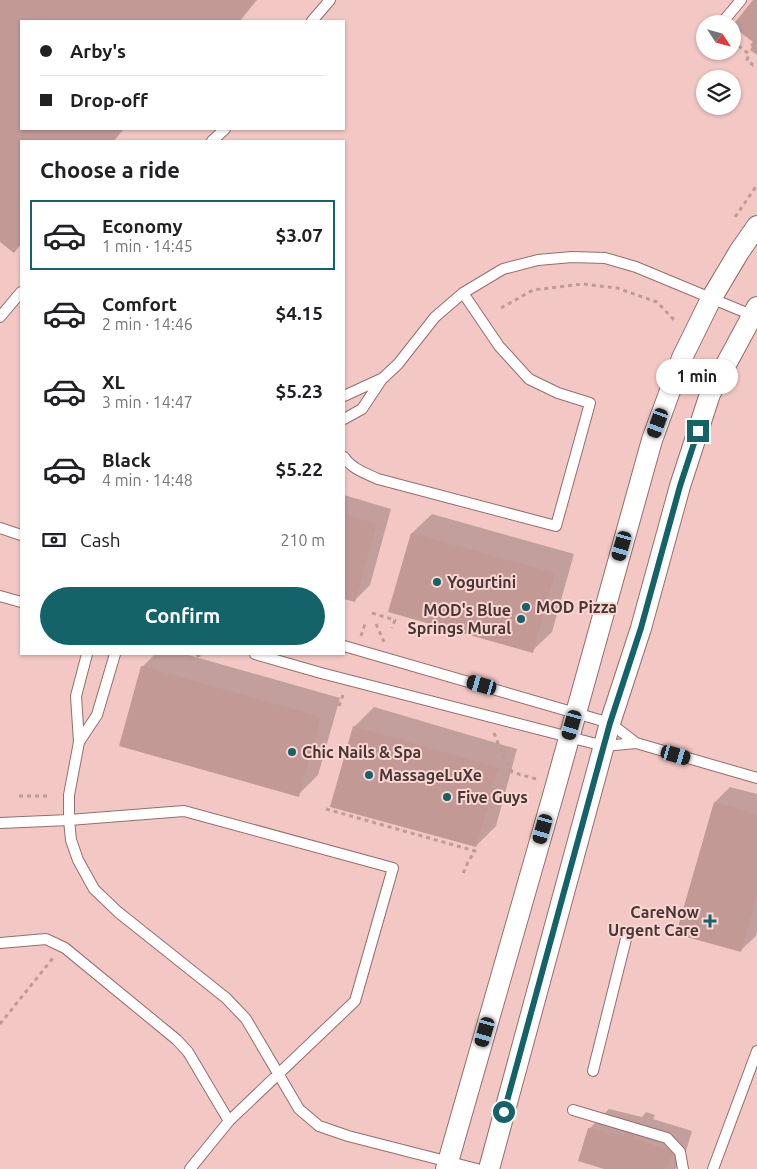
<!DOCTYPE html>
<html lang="en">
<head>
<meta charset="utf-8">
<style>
	body { margin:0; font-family:Ubuntu,sans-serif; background:#f6f6f6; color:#202124; height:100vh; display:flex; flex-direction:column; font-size:19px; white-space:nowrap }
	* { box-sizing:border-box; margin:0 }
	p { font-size:16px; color:#757577 }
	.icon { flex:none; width:28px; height:28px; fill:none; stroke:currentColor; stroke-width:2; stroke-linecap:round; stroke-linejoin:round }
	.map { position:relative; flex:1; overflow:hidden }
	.panel { position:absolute; left:20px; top:140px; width:325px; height:515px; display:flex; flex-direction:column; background:#fff; border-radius:0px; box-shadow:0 1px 4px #0004 }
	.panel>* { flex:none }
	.banner { position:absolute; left:20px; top:20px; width:325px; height:110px; border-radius:0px; box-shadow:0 1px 4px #0004; display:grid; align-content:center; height:110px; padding:0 20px; background:#fff }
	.needle { width:32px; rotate:126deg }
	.controls { position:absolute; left:696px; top:15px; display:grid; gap:10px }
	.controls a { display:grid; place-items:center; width:45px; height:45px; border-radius:50%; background:#fff; box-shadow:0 1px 4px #0004; font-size:25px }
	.end { position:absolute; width:22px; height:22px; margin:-11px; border:6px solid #136369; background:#fff; box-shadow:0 0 0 2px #fff }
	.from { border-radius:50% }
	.bubble { position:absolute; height:35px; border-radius:18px; background:#fff; box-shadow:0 1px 4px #0004; font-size:16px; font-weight:600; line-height:35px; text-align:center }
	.car { position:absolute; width:15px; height:30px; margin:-15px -8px; border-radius:6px; box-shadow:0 0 4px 1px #0007; background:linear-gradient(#222 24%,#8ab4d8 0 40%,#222 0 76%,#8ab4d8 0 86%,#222 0) }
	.banner b { display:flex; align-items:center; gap:18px; height:48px; font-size:19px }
	.banner b+b { border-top:1px solid #e0e0e0 }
	.banner i { width:12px; height:12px; background:#202124 }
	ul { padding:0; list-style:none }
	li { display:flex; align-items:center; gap:15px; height:70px; margin:0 10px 8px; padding:0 10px; border:2px solid transparent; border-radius:0px }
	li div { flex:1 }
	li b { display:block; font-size:19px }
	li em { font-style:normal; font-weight:600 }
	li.selected { border-color:#136369 }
	li>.icon { width:45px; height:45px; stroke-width:1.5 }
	h2 { padding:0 20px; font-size:22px; line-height:60px }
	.pay { display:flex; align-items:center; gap:12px; height:55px; padding:0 20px; font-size:19px }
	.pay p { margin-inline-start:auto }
	.cta { display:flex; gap:10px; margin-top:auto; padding:10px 20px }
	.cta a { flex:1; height:58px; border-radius:30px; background:#136369; color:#fff; font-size:20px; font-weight:600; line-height:58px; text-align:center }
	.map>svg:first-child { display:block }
	.shadow { fill:#0003 }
	.building { fill:#c39996 }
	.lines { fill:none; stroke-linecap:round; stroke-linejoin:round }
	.lane-casing { stroke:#966e6b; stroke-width:12 }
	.street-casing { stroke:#966e6b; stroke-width:22 }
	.path { stroke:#bf9b98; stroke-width:3; stroke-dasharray:4 4; stroke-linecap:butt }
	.lane { stroke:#fff; stroke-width:10 }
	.street { stroke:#fff; stroke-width:20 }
	.route { stroke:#136369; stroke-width:6 }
	.poi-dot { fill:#136369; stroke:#fad6d3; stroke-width:2 }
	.labels { text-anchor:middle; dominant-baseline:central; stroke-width:4; stroke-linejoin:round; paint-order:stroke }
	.poi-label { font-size:16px; font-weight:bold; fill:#483735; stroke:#fad6d3; text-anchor:start }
</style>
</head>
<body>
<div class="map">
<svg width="757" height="1169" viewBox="0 0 757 1169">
	<rect width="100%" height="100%" fill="#f3c7c3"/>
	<path class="shadow" d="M0,0H257L240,21H21V129H124L114,141H21V244L13,252L0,241Z
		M344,495L391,509L370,585L355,600L344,597Z
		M432,514L574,554L552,632L532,651L389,611L412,533Z
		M155,654H185L340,698L318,775L298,795L142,667Z
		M374,707L517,749L496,826L476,846L354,727Z
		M730,787L757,794V931L756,936L740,951L677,933L715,802Z
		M609,1109L642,1117L646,1112L655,1115L653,1119L692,1131L683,1161L675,1169H605L589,1129Z"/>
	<path class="building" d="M0,0H255L238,21H21V129H122L112,141H21V244L14,253L0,242Z
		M753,0H757V55L750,50L752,47L750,45L753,42L732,26Z
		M344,514L377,524L355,602L344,599Z
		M411,533L555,573L533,653L388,612Z
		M141,666L321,717L299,797L119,746Z
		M353,726L499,768L476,847L330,807Z
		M714,802L757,814V895L741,952L676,934Z
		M588,1128L624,1136L625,1131L636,1135L634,1139L673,1151L667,1169H604L578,1161Z"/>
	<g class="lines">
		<defs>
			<path id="lane" d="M312,21L330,0
				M721,24L741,0
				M704,45L705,43
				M212,141L225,129
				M0,317L21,292
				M344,396L381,379
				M344,419L362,409L382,379L398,364L435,317L463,293L503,269L538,260L572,257L605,258L636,267L754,316
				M344,457C352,469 365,473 378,479L556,526L590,403L558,393L529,379L499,346L463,293
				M0,528L21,535
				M0,596L21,602
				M344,646L610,723L636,743L757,778
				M87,654L76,696L79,742L69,795V820L71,840L78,860L94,889L118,912L226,998L246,1019L299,1109L319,1126L348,1136L477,1169
				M255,654L321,673L604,746L636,743
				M79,742L97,715L115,654
				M0,823L69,820L184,811L393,868L355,1001L229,1121L190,1169
				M0,943L46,939L65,948L177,1040L188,1052L229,1121
				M593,1071L626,939
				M573,1110L667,1138L680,1152L683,1169
				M713,1169L757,1051"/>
			<path id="street" d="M446,1169L554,792L652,440L682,358L711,299L739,252L757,226
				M489,1169L610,723L641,628L680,486L710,394L757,307"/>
		</defs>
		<use href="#lane" class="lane-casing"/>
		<use href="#street" class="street-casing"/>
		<path class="path" d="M732,41L749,54L747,60L753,65H757
			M735,217L757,185
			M501,308L533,290L583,284L617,288L657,302L676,322
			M372,613L395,620L392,628
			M376,624L384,642
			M361,636L366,621
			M189,659L203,654
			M339,706L343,695
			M494,733L504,758L512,772L536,779
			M19,796H48
			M326,809L475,851L468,862L462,876
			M0,1024L53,958"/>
		<use href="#lane" class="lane"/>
		<use href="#street" class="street"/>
	</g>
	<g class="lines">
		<path class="route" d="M504,1112L610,723L641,628L680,486L698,431"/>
	</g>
	<g class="poi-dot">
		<circle cx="437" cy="582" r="5"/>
		<circle cx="526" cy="607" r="5"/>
		<circle cx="521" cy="619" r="5"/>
		<circle cx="292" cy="752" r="5"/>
		<circle cx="369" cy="775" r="5"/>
		<circle cx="447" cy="797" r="5"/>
		<path d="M707.5 913.5h5v5h5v5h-5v5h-5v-5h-5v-5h5z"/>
	</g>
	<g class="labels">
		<g class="poi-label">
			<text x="447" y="582">Yogurtini</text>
			<text x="536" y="607">MOD Pizza</text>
			<text x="511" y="610" text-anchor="end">MOD's Blue<tspan x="511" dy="18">Springs Mural</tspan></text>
			<text x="302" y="752">Chic Nails &amp; Spa</text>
			<text x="379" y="775">MassageLuXe</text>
			<text x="457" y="797">Five Guys</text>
			<text x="699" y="912" text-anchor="end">CareNow<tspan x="699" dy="18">Urgent Care</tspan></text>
		</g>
	</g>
</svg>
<div class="controls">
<a><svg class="needle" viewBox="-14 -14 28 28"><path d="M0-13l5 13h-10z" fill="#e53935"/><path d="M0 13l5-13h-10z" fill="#757577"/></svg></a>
<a><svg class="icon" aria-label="layers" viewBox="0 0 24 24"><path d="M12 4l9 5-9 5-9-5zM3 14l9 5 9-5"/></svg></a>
</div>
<i class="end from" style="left:504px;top:1112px"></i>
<i class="end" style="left:698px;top:431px"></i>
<div class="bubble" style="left:656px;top:359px;width:82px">1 min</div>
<i class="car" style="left:658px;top:423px;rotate:200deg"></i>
<i class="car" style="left:622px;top:546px;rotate:196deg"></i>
<i class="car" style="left:482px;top:685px;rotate:286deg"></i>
<i class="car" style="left:572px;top:725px;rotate:196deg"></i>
<i class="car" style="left:676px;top:755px;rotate:106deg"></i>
<i class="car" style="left:543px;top:829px;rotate:196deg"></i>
<i class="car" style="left:485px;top:1032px;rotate:196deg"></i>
<div class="banner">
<b><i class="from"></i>Arby's</b>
<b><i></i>Drop-off</b>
</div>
<section class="panel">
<h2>Choose a ride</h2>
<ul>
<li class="selected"><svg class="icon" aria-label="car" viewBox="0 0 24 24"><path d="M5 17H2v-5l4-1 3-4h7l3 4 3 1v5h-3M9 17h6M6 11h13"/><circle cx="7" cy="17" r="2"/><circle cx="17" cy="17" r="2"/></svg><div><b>Economy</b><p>1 min · 14:45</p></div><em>$3.07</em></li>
<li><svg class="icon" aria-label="car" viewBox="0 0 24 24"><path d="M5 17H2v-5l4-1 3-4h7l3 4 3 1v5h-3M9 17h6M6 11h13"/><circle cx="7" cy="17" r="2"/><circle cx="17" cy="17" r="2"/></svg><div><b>Comfort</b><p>2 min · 14:46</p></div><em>$4.15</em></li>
<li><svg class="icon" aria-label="car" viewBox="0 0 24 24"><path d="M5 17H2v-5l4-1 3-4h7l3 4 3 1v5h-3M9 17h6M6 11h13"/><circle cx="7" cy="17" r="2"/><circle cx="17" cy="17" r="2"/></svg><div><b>XL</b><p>3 min · 14:47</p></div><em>$5.23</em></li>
<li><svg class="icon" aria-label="car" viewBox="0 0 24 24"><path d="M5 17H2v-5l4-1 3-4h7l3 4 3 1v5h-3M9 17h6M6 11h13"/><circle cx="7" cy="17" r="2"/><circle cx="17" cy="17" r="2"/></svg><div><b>Black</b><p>4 min · 14:48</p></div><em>$5.22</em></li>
</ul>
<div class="pay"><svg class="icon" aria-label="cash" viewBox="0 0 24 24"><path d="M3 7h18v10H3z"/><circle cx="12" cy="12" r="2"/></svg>Cash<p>210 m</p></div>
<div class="cta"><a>Confirm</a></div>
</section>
</div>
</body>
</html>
